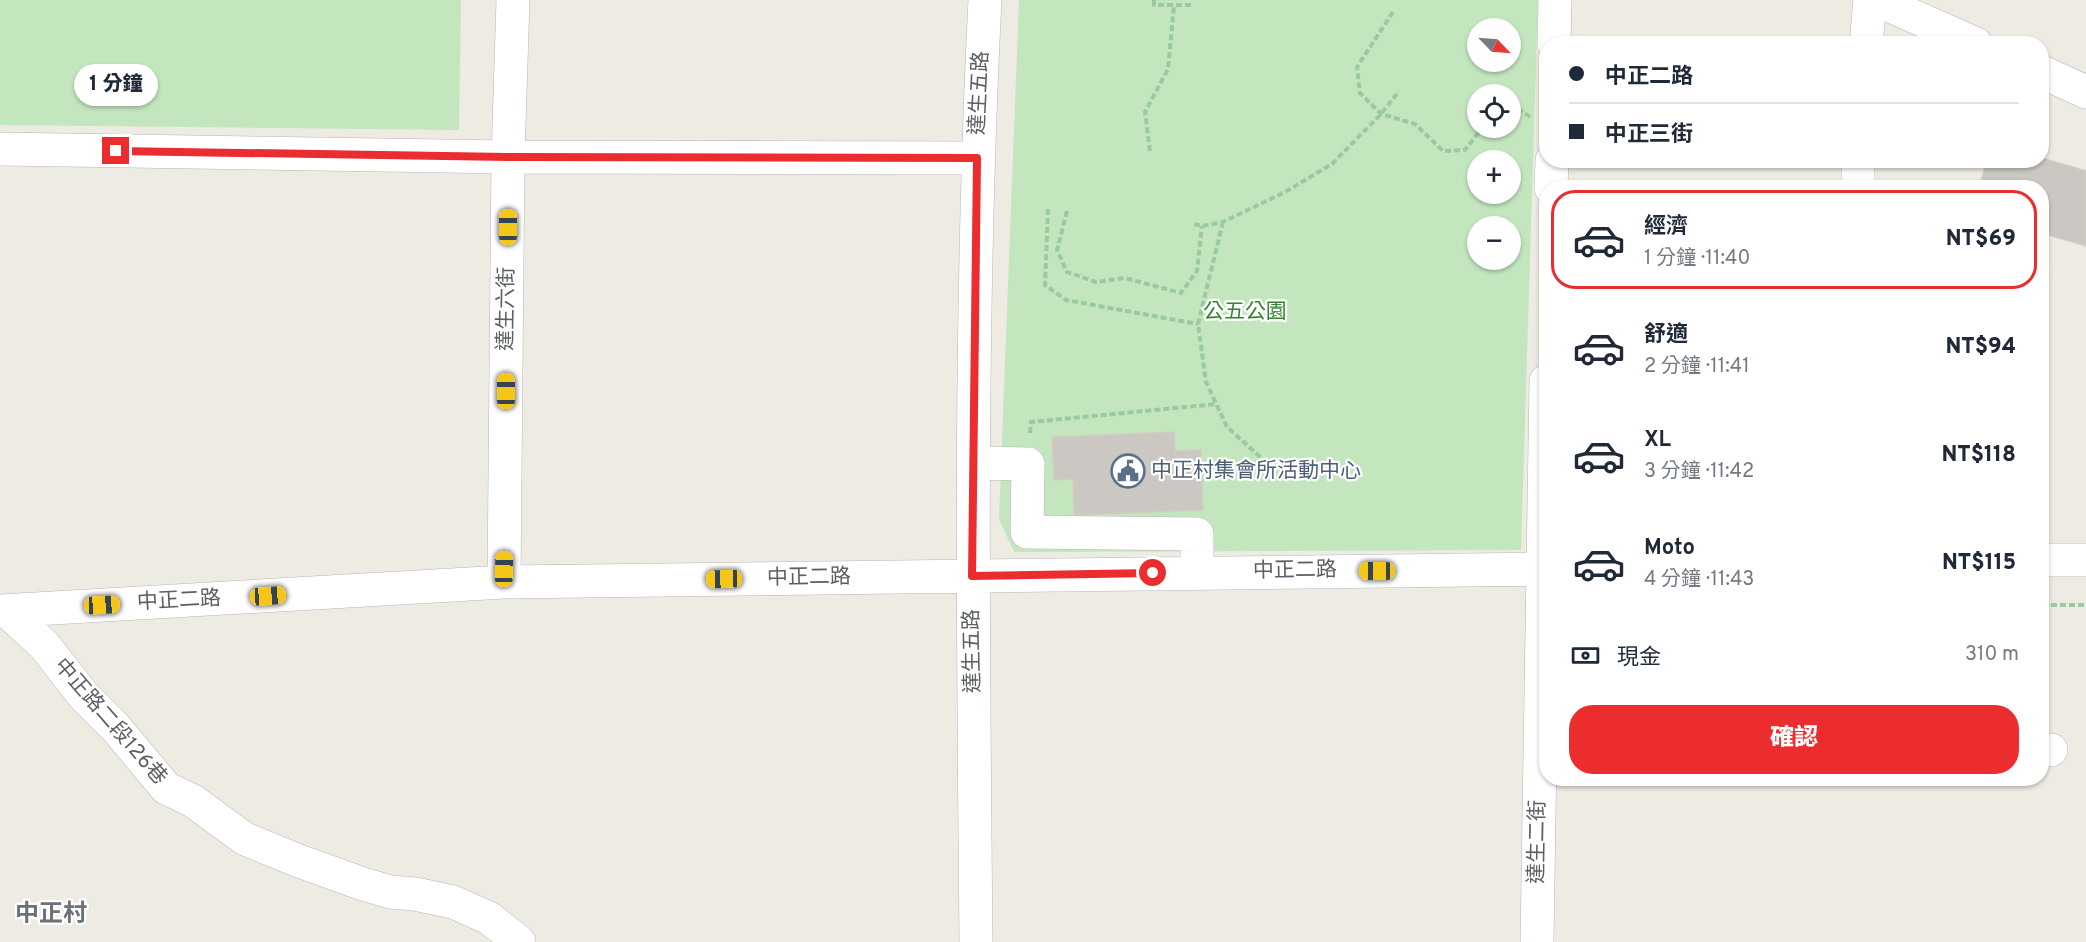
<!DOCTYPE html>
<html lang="zh-TW">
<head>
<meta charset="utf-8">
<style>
	body { margin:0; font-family:Overpass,"Noto Sans TC",sans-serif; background:#f2f2f3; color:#1f2937; height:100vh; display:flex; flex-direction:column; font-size:22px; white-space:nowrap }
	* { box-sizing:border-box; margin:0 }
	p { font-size:20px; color:#747a83 }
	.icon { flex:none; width:33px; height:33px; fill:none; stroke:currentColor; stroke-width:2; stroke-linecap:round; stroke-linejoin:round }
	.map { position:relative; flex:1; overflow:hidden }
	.sheet { position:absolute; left:1539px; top:180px; width:510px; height:606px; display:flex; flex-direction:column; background:#fff; border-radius:24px; box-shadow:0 2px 4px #0004 }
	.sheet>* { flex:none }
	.hud { position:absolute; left:1539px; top:36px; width:510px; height:132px; border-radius:24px; box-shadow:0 2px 4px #0004; display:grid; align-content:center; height:132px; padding:0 30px; background:#fff }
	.needle { width:39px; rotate:115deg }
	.controls { position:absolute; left:1467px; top:18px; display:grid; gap:12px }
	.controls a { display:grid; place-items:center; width:54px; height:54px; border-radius:50%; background:#fff; box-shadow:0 2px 4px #0004; font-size:30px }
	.end { position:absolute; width:27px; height:27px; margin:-14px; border:8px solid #eb2d30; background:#fff; box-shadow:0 0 0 3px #fff }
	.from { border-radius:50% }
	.bubble { position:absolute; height:42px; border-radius:21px; background:#fff; box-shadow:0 2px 4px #0004; font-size:20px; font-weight:800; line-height:42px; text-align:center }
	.car { position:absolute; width:18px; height:36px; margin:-18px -9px; border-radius:8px; box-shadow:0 0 4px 2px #0007; background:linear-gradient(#f5c518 24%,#345 0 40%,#f5c518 0 76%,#345 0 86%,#f5c518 0) }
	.hud b { display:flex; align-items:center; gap:21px; height:57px; font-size:22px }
	.hud b+b { border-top:2px solid #e0e1e3 }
	.hud i { width:15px; height:15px; background:#1f2937 }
	ul { padding:10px 0 0; list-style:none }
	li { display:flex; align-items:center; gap:18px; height:99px; margin:0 12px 9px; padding:0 18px; border:3px solid transparent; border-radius:24px }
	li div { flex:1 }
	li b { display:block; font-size:22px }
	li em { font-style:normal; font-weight:800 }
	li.selected { border-color:#eb2d30 }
	li>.icon { width:54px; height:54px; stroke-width:1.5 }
	.pay { display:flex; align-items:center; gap:15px; height:66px; padding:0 30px; font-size:22px }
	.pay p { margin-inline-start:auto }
	.primary-button { display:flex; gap:12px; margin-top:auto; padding:12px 30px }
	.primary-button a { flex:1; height:69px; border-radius:24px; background:#eb2d30; color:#fff; font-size:24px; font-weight:800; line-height:69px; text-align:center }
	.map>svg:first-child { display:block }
	.green { fill:#c3e6bf; fill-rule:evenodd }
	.building { fill:#cbc7c2; stroke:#d3ccc1; stroke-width:1.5 }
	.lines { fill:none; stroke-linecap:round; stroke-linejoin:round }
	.minor-casing { stroke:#b4b7bb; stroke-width:34 }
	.path { stroke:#99caa2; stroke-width:4; stroke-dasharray:6 3; stroke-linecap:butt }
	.minor { stroke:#fff; stroke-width:33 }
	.route { stroke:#eb2d30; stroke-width:8 }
	.labels { text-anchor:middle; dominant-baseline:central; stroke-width:4.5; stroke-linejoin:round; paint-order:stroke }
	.street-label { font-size:21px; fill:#5b6064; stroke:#fff }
	.park-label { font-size:21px; fill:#378333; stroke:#fff }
	.service-label { font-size:21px; fill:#4e5e75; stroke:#fff; text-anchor:start }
	.quarter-label { font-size:24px; font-weight:bold; fill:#6c7276; stroke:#fff }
</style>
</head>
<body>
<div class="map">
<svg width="2086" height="942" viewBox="0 0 2086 942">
	<rect width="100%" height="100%" fill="#eeebe3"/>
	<path class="green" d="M0,0H461L459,130L0,125Z
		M1019,0H1538L1521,550L1014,552L999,519ZM1478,28H1510V62H1478ZM1478,94H1510V128H1478ZM1478,160H1510V194H1478ZM1478,226H1510V260H1478Z"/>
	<path class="building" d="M2042,158L2086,171V246L2042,233V188H1979L1987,160H2042Z
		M1174,432L1175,451L1201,450L1203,510L1074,515L1073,479L1054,480L1052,437Z"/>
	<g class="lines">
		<defs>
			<path id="minor" d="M1877,0L1976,44
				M1554,44L1555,0
				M1866,44L1870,0
				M2042,72L2086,92
				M0,149L508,157L977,158
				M1551,188L1552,160
				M1858,188V160
				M973,463L1028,464L1027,532L1197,534V572
				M2042,560H2086
				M504,582L508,157L513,0
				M0,611L504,582L1546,569
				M7,611L44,645L84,696L116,728L166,788L193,801L245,839L299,861L363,884L390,892L415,894L453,902L489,918L519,942
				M2042,750H2051
				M976,942C973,628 969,314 985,0
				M1537,942L1546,381"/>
		</defs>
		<use href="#minor" class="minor-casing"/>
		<path class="path" d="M1154,0V5H1189V0
			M1393,12L1357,67L1360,93L1381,114L1415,124L1443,151L1465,150L1482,128
			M1510,104L1532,118
			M1150,151L1145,112L1168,69L1174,5
			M1048,209L1045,285L1066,300L1198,324
			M1067,211L1057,250L1067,272L1096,282L1125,278L1181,293L1197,271L1202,226
			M1223,222L1198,324L1206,382L1227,427L1267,463L1323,476
			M1194,224L1202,226L1223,222L1285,192L1332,164L1381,114L1399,91
			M1030,433L1031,422L1217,404
			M1201,464L1267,463
			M2042,605H2086"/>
		<use href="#minor" class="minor"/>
	</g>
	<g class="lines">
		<path class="route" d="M116,151L508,157L977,158L972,576L1153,573"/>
	</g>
	<defs>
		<symbol id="civic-ring" viewBox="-11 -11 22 22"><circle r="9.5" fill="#fff" stroke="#5c6f8a" stroke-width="1.5"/><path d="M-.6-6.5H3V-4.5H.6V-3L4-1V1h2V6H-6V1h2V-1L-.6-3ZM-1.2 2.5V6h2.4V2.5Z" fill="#5c6f8a"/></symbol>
	</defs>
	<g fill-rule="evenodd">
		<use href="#civic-ring" x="1109" y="452" width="38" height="38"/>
	</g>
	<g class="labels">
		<g class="street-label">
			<text transform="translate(980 93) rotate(-87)">達生五路</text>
			<text transform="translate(507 309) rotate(-89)">達生六街</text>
			<text transform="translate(1295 571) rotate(-1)">中正二路</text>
			<text transform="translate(809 578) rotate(-1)">中正二路</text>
			<text transform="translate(179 601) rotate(-3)">中正二路</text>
			<text transform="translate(973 651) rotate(-91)">達生五路</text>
			<text transform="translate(110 722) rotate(49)">中正路二段126巷</text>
			<text transform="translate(1538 842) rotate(-89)">達生二街</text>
		</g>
		<g class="park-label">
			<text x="1245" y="312">公五公園</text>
		</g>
		<g class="service-label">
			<text x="1151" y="471">中正村集會所活動中心</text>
		</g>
		<g class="quarter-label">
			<text x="51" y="915">中正村</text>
		</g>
	</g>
</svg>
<div class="controls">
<a><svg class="needle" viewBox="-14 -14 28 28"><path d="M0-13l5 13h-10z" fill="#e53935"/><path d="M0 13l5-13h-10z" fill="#747a83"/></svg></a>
<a><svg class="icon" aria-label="locate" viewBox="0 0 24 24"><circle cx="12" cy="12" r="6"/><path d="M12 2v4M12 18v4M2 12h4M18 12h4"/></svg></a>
<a>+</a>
<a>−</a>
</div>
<i class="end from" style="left:1153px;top:573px"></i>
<i class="end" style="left:116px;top:151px"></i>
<div class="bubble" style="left:74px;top:64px;width:84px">1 分鐘</div>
<i class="car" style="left:508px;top:227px;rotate:0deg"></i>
<i class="car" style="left:506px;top:391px;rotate:0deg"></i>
<i class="car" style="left:504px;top:569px;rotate:1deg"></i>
<i class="car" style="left:1377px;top:571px;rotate:270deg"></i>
<i class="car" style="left:724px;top:579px;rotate:269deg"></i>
<i class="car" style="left:268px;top:596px;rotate:86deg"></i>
<i class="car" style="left:102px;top:605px;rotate:87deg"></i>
<div class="hud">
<b><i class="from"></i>中正二路</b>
<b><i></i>中正三街</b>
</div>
<section class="sheet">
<ul>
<li class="selected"><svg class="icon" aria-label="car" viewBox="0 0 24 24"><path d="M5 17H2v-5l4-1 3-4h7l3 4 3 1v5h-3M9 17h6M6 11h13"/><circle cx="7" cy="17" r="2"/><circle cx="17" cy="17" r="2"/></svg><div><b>經濟</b><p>1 分鐘 · 11:40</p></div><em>NT$69</em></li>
<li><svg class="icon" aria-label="car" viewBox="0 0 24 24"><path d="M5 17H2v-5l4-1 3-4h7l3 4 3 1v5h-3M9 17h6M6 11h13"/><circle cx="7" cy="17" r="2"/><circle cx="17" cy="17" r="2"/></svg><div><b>舒適</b><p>2 分鐘 · 11:41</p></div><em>NT$94</em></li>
<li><svg class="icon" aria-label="car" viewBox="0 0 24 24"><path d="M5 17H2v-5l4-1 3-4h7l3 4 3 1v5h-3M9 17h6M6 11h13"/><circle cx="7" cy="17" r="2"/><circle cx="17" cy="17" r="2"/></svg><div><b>XL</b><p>3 分鐘 · 11:42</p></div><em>NT$118</em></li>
<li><svg class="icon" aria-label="car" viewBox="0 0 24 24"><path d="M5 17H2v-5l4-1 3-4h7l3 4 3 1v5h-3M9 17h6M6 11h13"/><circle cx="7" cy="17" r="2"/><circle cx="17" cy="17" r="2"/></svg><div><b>Moto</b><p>4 分鐘 · 11:43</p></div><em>NT$115</em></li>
</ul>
<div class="pay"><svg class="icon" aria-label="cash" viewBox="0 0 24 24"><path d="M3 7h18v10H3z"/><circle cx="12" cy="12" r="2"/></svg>現金<p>310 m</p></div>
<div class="primary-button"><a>確認</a></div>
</section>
</div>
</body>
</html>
